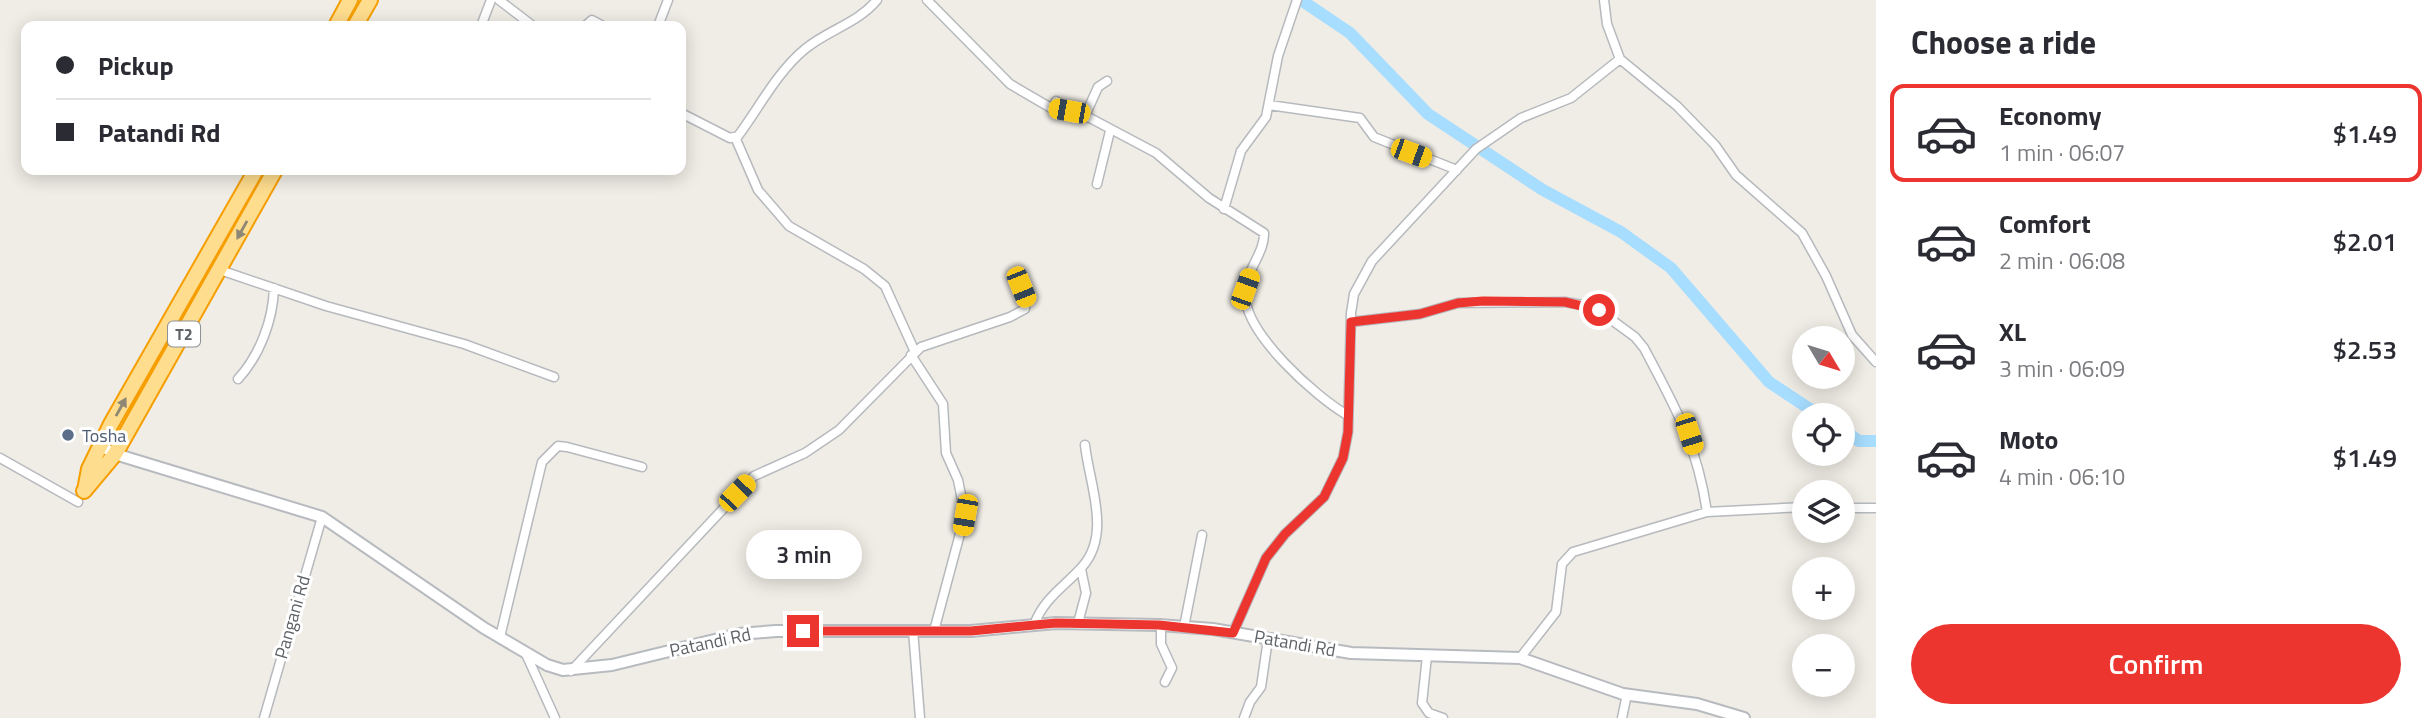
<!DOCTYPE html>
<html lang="en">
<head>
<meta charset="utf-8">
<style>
	body { margin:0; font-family:"Titillium Web",sans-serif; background:#f2f2f3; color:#2b2b33; height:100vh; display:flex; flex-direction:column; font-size:26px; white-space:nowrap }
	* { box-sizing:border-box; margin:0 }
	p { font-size:23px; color:#7c7c81 }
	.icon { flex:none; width:38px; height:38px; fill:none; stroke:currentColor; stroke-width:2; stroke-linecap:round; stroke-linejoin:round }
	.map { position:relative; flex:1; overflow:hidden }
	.side { display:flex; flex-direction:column; background:#fff; width:560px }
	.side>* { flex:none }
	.hud { position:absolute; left:21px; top:21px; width:665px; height:154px; border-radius:14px; box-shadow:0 4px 18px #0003; display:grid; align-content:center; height:154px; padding:0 35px; background:#fff }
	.needle { width:46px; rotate:128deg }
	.buttons { position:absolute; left:1792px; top:326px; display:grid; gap:14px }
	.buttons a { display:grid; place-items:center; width:63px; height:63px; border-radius:50%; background:#fff; box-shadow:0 4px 18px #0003; font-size:35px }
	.end { position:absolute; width:32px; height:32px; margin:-16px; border:9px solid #ed352f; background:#fff; box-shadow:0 0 0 4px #fff }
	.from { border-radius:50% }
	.bubble { position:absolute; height:49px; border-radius:24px; background:#fff; box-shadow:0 4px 18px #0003; font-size:23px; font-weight:600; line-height:49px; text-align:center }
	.car { position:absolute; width:21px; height:42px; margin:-21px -10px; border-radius:9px; box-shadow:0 0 5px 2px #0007; background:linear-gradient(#f5c518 24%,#345 0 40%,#f5c518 0 76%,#345 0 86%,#f5c518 0) }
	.hud b { display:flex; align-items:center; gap:24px; height:66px; font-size:26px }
	.hud b+b { border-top:2px solid #e1e1e2 }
	.hud i { width:18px; height:18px; background:#2b2b33 }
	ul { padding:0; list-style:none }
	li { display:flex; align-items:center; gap:21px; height:98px; margin:0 14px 10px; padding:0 21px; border:4px solid transparent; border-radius:14px }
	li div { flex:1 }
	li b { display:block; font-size:26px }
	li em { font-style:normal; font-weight:600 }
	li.current { border-color:#ed352f }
	li>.icon { width:63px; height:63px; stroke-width:1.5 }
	h2 { padding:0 35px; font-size:32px; line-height:84px }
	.primary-button { display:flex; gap:14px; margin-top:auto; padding:14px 35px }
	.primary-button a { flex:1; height:80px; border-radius:42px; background:#ed352f; color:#fff; font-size:28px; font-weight:600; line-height:80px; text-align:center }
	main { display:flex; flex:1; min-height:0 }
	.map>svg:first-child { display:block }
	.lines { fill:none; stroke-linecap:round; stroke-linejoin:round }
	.river { stroke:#a7ddff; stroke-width:12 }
	.street-casing { stroke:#b6b9bd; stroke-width:11 }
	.secondary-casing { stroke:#b7bbc0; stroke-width:14 }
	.highway-casing { stroke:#f69e00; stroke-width:18 }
	.street { stroke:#fff; stroke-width:8 }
	.secondary { stroke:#fff; stroke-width:10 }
	.highway { stroke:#ffdd8e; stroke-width:14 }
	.oneway { fill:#8e8773 }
	.route { stroke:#ed352f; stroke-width:9 }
	.service-dot { fill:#5c6f8a; stroke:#fff; stroke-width:2.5 }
	.labels { text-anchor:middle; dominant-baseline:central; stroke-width:6; stroke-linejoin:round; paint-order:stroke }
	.shield { fill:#fff; stroke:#8e9195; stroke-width:2 }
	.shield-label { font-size:16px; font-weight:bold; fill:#5d6267 }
	.service-label { font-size:18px; fill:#4e5e75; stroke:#fff; text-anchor:start }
	.street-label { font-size:18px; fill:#5d6267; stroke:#fff }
</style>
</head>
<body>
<main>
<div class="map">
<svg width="1876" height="718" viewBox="0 0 1876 718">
	<rect width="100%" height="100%" fill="#f0ede6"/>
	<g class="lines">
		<path class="river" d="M1301,0L1350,33L1428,114L1543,190L1621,232L1671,268L1769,382L1819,415
			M1843,430L1859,441H1876"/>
		<defs>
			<path id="street" d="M499,0L533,26
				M927,0L1010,84L1051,108L1090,118L1156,153L1209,198L1264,233C1265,253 1244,273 1245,294C1245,334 1315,396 1347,415
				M1604,0L1607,24L1620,59L1677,106L1715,145L1736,175L1802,233L1826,276L1852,335L1876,362
				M481,26L491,0
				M585,26L592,20L603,26
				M658,26L668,0
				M1056,101L1069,111
				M1269,105L1360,118L1374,137L1457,170
				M681,113L730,138L738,136C759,108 777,72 805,49C828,30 858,23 877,0
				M1085,116L1098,87L1107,81
				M735,137L758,190L789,226L864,269L885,286L915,352
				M1097,184L1110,131
				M1224,209L1241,151L1266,117L1278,56L1297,0
				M220,270L326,306L464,344L554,377
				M1351,322L1420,314L1458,303L1565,302L1594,307L1635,337L1644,348C1675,407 1697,444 1707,512
				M911,355L943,404L946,453L958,480L965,515L934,631
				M238,379C260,355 273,320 274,288
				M0,458L78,502
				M1843,508H1876
				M1078,623L1086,593L1081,569
				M1034,625C1044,598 1063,588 1082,567C1112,534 1089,483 1085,445
				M1161,625V644L1172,668L1165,682
				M1184,627L1202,535
				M913,630L920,718
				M1233,633L1266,558L1285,534L1324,497L1343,458L1348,432L1351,313L1354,294L1372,261L1476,149L1521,118L1571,98L1620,59
				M500,637L542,462L558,446L567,447L642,467
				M526,654L555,718
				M1427,656L1422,703L1429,713L1443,718
				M1520,658L1556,612L1562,564L1573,552L1707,512L1804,507
				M571,671L754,476L805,453L839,430L921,347L1010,317L1025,309L1026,300L1015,274
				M264,718L322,517
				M1244,718L1250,702L1261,687L1268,639
				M1622,718L1627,694"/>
			<path id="secondary" d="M101,446L115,454L322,517L484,628L547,665L563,670L612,665L739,634L776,631H971L1056,623L1159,625L1213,629L1351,653L1520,658L1623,694L1697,704L1744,718"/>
			<path id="highway" d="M336,26L350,0
				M355,26L370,0
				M85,490L89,469L111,424L256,170
				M84,491L115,454L275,170"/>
		</defs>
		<use href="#street" class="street-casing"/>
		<use href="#secondary" class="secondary-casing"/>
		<use href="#highway" class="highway-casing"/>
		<use href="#street" class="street"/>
		<use href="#secondary" class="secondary"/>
		<use href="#highway" class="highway"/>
	</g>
	<defs><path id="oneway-solid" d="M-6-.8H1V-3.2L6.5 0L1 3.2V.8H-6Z" transform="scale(1.75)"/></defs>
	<g class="oneway">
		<use href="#oneway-solid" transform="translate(242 230) rotate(119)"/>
		<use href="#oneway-solid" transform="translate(121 407) rotate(-61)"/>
	</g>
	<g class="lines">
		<path class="route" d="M803,631H971L1056,623L1159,625L1233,633L1266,558L1285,534L1324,497L1343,458L1348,432L1351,322L1420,314L1458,303L1483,301L1565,302L1599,310"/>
	</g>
	<circle class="service-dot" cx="68" cy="435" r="7"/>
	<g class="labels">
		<rect class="shield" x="168" y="321.5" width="32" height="25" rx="5"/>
		<g class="shield-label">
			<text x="184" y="334">T2</text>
		</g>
		<g class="service-label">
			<text x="82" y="435">Tosha</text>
		</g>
		<g class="street-label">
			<text transform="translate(292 617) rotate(-74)">Pangani Rd</text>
			<text transform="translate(710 642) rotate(-12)">Patandi Rd</text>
			<text transform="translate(1295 643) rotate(10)">Patandi Rd</text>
		</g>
	</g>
</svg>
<div class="buttons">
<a><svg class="needle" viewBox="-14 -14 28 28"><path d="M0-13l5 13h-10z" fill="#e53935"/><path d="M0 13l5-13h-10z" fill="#7c7c81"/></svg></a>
<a><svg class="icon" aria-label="locate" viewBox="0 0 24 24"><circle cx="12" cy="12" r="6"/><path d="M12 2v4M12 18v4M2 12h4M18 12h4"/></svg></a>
<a><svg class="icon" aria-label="layers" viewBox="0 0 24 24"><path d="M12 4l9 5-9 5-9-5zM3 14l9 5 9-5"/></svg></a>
<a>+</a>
<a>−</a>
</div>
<i class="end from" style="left:1599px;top:310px"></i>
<i class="end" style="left:803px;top:631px"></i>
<div class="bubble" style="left:746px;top:530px;width:116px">3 min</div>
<i class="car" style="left:1069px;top:111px;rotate:280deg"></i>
<i class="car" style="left:1411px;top:153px;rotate:110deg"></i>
<i class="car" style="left:1021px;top:287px;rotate:158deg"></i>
<i class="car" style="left:1245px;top:289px;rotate:20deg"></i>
<i class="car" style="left:1689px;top:434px;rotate:162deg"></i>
<i class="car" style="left:737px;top:493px;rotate:44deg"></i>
<i class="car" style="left:965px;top:515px;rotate:190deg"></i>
<div class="hud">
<b><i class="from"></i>Pickup</b>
<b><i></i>Patandi Rd</b>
</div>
</div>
<section class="side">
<h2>Choose a ride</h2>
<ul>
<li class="current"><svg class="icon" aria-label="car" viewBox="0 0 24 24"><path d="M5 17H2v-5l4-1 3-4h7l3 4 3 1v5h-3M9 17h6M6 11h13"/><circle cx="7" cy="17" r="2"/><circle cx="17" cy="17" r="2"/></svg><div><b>Economy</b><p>1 min · 06:07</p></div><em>$1.49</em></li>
<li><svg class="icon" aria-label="car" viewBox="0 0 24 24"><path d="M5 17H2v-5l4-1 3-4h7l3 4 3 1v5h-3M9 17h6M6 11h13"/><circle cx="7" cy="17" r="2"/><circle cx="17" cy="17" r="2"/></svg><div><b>Comfort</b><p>2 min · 06:08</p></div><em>$2.01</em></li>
<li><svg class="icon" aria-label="car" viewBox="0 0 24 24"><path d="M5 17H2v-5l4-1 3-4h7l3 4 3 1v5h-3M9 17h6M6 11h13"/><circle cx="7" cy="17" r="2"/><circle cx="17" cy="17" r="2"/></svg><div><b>XL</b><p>3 min · 06:09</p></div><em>$2.53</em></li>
<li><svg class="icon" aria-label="car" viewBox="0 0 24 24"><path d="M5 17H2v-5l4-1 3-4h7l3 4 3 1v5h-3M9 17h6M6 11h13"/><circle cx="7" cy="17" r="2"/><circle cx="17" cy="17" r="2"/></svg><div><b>Moto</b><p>4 min · 06:10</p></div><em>$1.49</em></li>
</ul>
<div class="primary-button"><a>Confirm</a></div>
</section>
</main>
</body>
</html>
